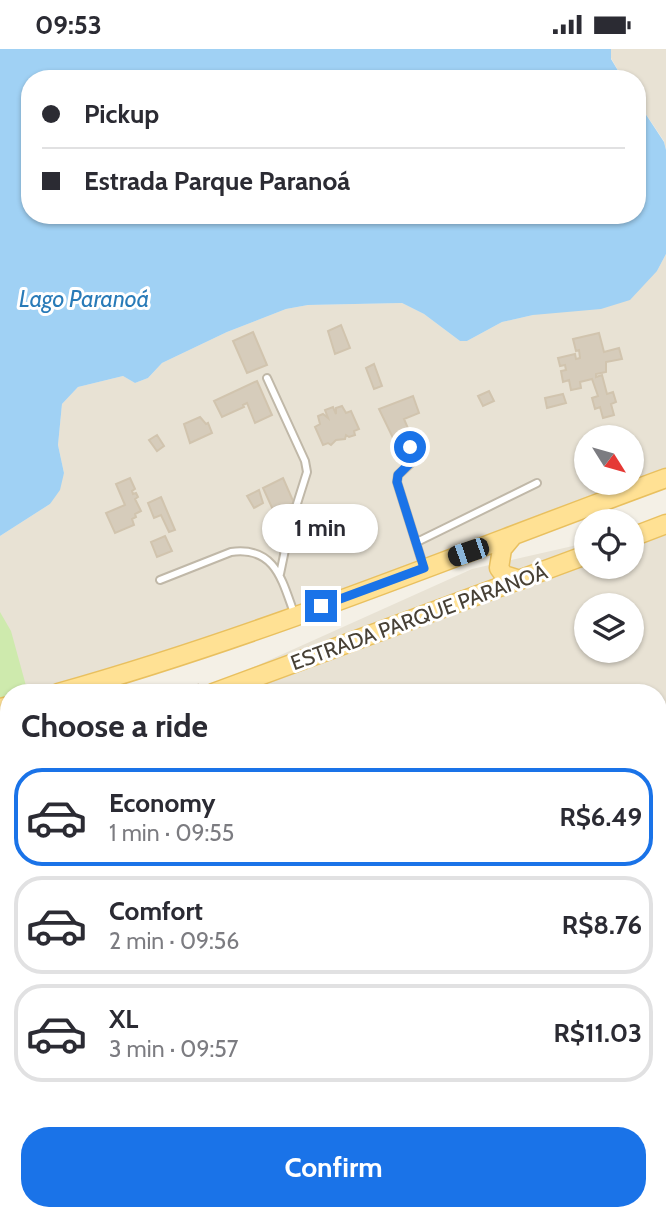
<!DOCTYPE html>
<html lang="en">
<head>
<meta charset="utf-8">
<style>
	body { margin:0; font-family:Cabin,sans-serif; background:#f2f2f3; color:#2b2b33; height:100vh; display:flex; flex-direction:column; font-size:26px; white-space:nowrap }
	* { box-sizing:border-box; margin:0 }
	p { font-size:23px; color:#7c7c81 }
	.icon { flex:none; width:38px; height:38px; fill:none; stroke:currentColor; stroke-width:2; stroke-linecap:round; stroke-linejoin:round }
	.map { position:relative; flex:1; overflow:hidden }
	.panel { position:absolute; left:0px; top:635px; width:667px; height:537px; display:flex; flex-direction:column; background:#fff; border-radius:28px 28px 0 0; box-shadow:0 2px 5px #0004 }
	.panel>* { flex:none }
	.guide { position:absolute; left:21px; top:21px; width:625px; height:154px; border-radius:28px; box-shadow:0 2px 5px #0004; display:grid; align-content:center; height:154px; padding:0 21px; background:#fff }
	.needle { width:46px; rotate:127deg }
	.fabs { position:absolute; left:574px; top:376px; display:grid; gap:14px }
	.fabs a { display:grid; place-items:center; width:70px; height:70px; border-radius:50%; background:#fff; box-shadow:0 2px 5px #0004; font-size:35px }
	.end { position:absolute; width:32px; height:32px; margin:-16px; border:9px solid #1a73e8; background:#fff; box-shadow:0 0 0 4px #fff }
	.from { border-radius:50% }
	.bubble { position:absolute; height:49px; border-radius:24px; background:#fff; box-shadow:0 2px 5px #0004; font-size:23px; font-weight:700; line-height:49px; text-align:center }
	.car { position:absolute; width:21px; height:42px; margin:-21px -10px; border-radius:9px; box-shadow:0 0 5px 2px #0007; background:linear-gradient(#222 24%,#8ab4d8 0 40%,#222 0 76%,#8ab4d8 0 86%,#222 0) }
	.guide b { display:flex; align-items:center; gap:24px; height:66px; font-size:26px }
	.guide b+b { border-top:2px solid #e1e1e2 }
	.guide i { width:18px; height:18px; background:#2b2b33 }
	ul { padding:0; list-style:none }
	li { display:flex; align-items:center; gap:21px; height:98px; margin:0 14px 10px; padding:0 7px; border:4px solid #e1e1e2; border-radius:28px }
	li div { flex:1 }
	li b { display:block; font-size:26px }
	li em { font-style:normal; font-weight:700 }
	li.current { border-color:#1a73e8 }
	li>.icon { width:63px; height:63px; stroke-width:1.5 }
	h2 { padding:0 21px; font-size:32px; line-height:84px }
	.cta { display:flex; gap:14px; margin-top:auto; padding:14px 21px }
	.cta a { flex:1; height:80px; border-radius:28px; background:#1a73e8; color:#fff; font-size:28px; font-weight:700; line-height:80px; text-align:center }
	.status { display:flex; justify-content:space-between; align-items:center; height:49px; padding:0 35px; background:#fff; direction:ltr }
	.status svg { height:19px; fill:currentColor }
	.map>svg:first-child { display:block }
	.residential { fill:#e8e2d4; fill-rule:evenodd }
	.green { fill:#ceeaad }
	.water { fill:#a0d1f4 }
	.building { fill:#d6ccbb; stroke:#d1c4ae; stroke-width:2 }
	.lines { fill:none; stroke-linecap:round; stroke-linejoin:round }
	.service-casing { stroke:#c0b8a8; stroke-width:10 }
	.minor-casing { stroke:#c0b8a8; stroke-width:16 }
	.primary-casing { stroke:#e9c05f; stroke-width:21 }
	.path { stroke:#c2b499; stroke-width:2; stroke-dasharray:3.5 3.5; stroke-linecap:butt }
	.service { stroke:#fff; stroke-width:6 }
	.minor { stroke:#fff; stroke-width:12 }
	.primary { stroke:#ffe194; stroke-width:18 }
	.route { stroke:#1a73e8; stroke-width:9 }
	.labels { text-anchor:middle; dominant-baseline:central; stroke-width:6; stroke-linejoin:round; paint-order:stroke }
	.street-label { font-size:21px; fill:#474035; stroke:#fff }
	.water-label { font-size:23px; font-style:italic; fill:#297bb8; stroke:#fff }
</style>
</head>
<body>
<div class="status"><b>09:53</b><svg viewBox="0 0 49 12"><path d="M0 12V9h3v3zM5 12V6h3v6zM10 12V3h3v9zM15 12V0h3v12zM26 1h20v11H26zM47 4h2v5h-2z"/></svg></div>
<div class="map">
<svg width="666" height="1171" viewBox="0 0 666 1171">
	<rect width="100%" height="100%" fill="#f4f0e6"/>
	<path class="residential" d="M611,0H666V101L664,92L637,52V30H623L611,9Z
		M666,205V420L632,434V388H586V434H631L102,644H9L0,662V487L50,455L64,424L58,396L62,355L78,338L123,327L135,334L148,329L162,314L227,283L286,260L308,256L402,254L424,265L460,292H467L502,273L533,266L657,222Z
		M666,476V1091L658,1092V644H196L472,520L586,494V518H632V484ZM586,556H632V602H586Z
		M9,682V1164H327L324,1171H0V684Z"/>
	<path class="green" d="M0,563L11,582L28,644H9V649L0,650Z
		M666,1091V1171H324L327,1164H658V1092Z"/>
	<path class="water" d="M0,0H611V10L623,30H30V166H637V52L664,93L666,101V205L657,222L630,251L601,260L533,266L502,273L467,292H460L424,265L402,254L308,256L286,260L227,283L162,314L148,329L135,334L123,327L78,338L62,355L58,396L64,424L60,441L50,455L0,487Z"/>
	<path class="building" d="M341,276L350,299L335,305L328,282Z
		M253,283L267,316L247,324L233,292Z
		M599,284L604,303L619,299L622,310L606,313V323L596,325V328L602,326L607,345L613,343L616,353L611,355L614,366L603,369L600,358L595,360L592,349L598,347L592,330L580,333L581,339L571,341L569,331L563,333L561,322L566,321L565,316L560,317L558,309L575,305L576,310L580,309L579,301L576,302L573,290Z
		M374,315L382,337L374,340L366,319Z
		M257,332L272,366L255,374L247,354L243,356L244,358L222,368L214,352Z
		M489,342L494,352L483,357L478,347Z
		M563,345L566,354L547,359L545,349Z
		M413,347L419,364L404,370L410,384L400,389L401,392L397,393L396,391H394L379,360Z
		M342,357L346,364L351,362L359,380L354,382L355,386L349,388L346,386L345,390L336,391L331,396L328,394L323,396L315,378L320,375L318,367L323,365L328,369L325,361L333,358L336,365V359Z
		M200,368L206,375L208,374L212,384L190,394L184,375Z
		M157,386L164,397L157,402L149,391Z
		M130,429L135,440L132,442L133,445L136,444L138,448L135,450L141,462L135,465L136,468L132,470L134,476L115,484L106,464L125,456L116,435Z
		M283,429L294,454L274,463L263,439Z
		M259,441L263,454L254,459L247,447Z
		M161,448L175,481L169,483L161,466L154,469L148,454Z
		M165,487L172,502L157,508L151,493Z"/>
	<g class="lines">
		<defs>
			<path id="service" d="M267,329L305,412L307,423L290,477L280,525
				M410,398L411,414L398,426L397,433L424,519
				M417,493L537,434
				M160,531L231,503C275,497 282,531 294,564"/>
			<path id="minor" d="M658,1067L666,1069
				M23,1171L27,1164
				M320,1171L324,1164"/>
			<path id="primary" d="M512,488L502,500L499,519L504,526L520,531
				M632,488L666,475
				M58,644C265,586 464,503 666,429
				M213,644L586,506
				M0,659L9,657
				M0,702L9,700"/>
		</defs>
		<use href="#service" class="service-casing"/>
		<use href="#minor" class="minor-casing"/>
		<use href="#primary" class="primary-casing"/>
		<path class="path" d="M176,644L200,635
			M0,681L9,680"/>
		<use href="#service" class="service"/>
		<use href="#minor" class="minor"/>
		<use href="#primary" class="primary"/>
	</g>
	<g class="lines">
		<path class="route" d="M321,557L424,519L397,433L398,426L412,412L410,398"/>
	</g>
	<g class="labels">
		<g class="street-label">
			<text transform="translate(419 568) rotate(-20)">ESTRADA PARQUE PARANOÁ</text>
		</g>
		<g class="water-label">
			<text x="84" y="250">Lago Paranoá</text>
		</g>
	</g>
</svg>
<div class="fabs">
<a><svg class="needle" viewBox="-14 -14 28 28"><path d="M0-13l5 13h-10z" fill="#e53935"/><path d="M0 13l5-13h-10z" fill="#7c7c81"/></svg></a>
<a><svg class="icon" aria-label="locate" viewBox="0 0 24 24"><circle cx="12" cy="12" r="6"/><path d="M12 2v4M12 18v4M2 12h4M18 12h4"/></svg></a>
<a><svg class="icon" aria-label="layers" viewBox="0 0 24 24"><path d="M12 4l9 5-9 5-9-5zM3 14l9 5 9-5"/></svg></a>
</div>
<i class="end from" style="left:410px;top:398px"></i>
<i class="end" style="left:321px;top:557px"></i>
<div class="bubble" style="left:262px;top:455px;width:116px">1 min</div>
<i class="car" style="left:468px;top:503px;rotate:251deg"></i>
<div class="guide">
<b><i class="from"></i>Pickup</b>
<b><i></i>Estrada Parque Paranoá</b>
</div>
<section class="panel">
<h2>Choose a ride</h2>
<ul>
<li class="current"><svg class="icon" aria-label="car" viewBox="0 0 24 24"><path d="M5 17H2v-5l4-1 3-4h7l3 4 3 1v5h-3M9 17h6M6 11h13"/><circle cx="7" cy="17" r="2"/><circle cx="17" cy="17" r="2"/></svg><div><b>Economy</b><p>1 min · 09:55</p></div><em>R$6.49</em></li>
<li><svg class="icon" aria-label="car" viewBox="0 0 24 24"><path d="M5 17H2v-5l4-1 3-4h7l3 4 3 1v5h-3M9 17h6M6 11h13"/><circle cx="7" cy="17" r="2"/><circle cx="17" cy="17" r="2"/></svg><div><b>Comfort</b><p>2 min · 09:56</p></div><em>R$8.76</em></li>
<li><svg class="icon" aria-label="car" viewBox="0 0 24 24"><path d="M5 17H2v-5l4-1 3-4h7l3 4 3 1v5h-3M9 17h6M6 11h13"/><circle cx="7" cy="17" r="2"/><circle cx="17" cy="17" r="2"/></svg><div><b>XL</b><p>3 min · 09:57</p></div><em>R$11.03</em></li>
</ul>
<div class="cta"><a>Confirm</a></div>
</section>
</div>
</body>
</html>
